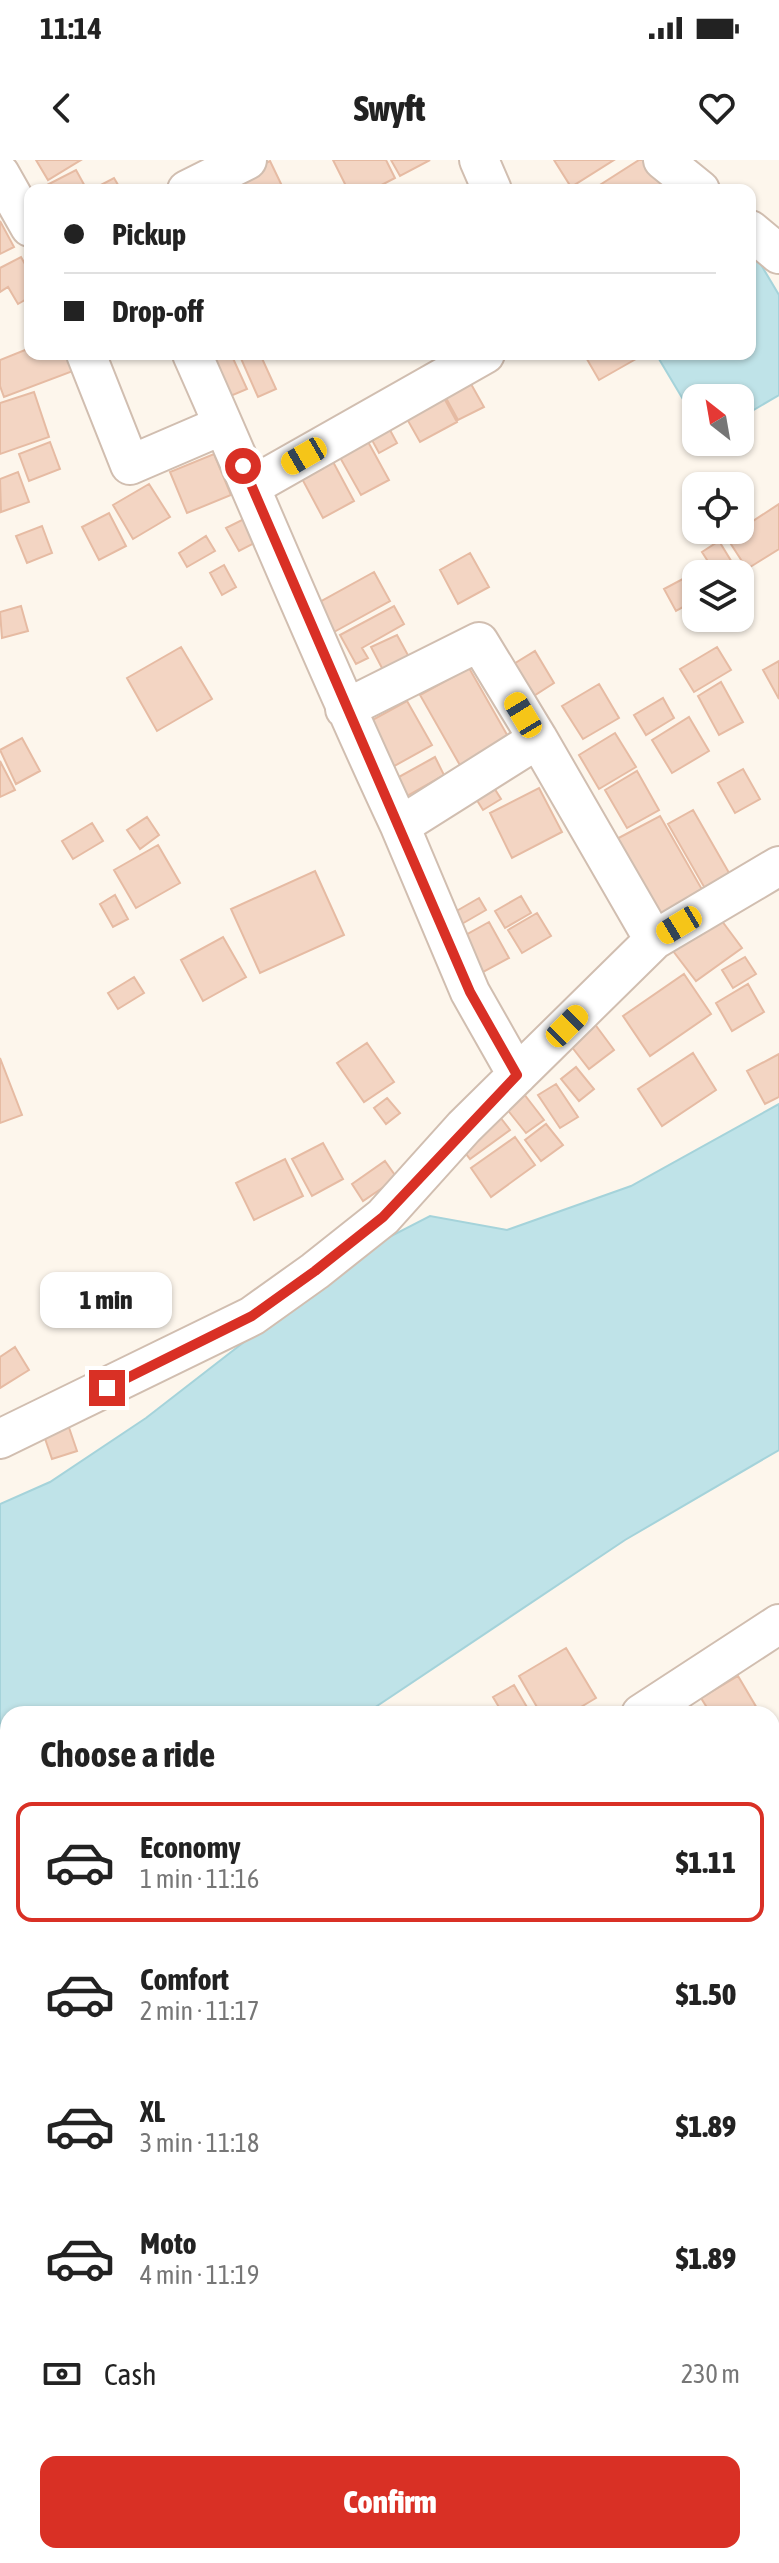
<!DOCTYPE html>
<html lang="en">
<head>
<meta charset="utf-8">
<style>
	body { margin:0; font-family:"Asap Condensed",sans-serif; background:#f2f2f2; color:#222; height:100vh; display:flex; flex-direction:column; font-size:30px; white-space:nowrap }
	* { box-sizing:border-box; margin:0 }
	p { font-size:26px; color:#767676 }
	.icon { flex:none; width:44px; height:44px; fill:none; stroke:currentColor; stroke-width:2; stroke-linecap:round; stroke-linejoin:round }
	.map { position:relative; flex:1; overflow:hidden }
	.sheet { position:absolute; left:0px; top:1546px; width:780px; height:858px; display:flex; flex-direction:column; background:#fff; border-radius:24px 24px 0 0; box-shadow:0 2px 6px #0004 }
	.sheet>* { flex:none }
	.guide { position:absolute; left:24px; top:24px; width:732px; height:176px; border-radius:16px; box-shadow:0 2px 6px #0004; display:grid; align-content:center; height:176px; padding:0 40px; background:#fff }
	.needle { width:52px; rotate:329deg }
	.fabs { position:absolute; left:682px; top:224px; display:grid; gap:16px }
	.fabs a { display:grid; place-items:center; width:72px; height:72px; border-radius:16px; background:#fff; box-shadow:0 2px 6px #0004; font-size:40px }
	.end { position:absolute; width:36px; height:36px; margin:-18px; border:10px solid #d93025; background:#fff; box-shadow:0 0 0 4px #fff }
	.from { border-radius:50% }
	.bubble { position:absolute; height:56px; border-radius:16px; background:#fff; box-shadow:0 2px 6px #0004; font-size:26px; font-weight:800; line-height:56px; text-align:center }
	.car { position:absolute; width:24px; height:48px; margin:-24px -12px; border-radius:10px; box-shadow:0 0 6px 2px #0007; background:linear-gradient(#f5c518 24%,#345 0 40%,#f5c518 0 76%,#345 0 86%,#f5c518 0) }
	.guide b { display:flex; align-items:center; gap:28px; height:76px; font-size:30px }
	.guide b+b { border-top:2px solid #e0e0e0 }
	.guide i { width:20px; height:20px; background:#222 }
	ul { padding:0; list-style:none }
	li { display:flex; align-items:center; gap:24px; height:120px; margin:0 16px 12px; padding:0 24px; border:4px solid transparent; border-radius:16px }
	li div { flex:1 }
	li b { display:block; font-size:30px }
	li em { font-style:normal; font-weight:800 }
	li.active { border-color:#d93025 }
	li>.icon { width:72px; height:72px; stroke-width:1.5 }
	h2 { padding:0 40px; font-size:36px; line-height:96px }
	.pay { display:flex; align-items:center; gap:20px; height:88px; padding:0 40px; font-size:30px }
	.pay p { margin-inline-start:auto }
	.action { display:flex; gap:16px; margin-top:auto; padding:16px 40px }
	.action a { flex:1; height:92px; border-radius:16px; background:#d93025; color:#fff; font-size:32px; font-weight:800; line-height:92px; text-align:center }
	.status { display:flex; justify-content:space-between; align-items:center; height:56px; padding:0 40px; background:#fff; direction:ltr }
	.status svg { height:22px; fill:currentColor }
	header { display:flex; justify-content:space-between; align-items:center; height:104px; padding:0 40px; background:#fff; font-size:36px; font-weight:800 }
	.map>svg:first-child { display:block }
	.water { fill:#bfe3e8; stroke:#a5d3da; stroke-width:2 }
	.building { fill:#f3d5c3; stroke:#e6bba3; stroke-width:2 }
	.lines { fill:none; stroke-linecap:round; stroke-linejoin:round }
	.street-casing { stroke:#d1beb0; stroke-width:42 }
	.street { stroke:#fff; stroke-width:38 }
	.route { stroke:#d93025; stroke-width:10 }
</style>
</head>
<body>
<div class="status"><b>11:14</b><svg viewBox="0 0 49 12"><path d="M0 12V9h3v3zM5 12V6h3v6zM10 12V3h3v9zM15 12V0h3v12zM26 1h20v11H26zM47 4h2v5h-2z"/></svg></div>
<header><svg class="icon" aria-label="back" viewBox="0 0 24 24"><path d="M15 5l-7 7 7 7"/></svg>Swyft<svg class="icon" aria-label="heart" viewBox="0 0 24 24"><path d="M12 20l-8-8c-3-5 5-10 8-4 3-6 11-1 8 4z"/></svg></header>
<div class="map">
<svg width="779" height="2403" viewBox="0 0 779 2403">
	<rect width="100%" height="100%" fill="#fdf6ec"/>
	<path class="water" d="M754,93L779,135V235L740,258V238H696V261L656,194H750V95Z
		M779,944V1290L625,1380L365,1554H8V1785L0,1790V1344L50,1322L146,1258L360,1092L430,1056L507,1070L631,1026Z"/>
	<path class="building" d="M36,0H81L48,20Z
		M333,0H386L395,18L372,30H348Z
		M391,0H430L400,16Z
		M554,0H614L571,27Z
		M639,0H653L668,24L659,30H592Z
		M270,1L284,30H237L232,20Z
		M76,10L87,30H50L47,25Z
		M114,18L121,30H96L95,28Z
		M0,61L14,87L0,94Z
		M21,97L30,113V137L18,144L8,127L0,132V108Z
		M30,188V194H67L73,211L4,237L0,226V200Z
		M215,194H231L247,229L221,240L202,200Z
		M239,194H260L276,229L258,237Z
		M584,194H633L636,199L599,220Z
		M471,224L484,247L458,260L446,238Z
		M34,232L49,277L0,294V243Z
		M444,238L457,262L420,282L407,259Z
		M384,259L397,283L379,293L366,269Z
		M361,269L389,320L361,335L333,285Z
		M50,282L60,309L29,321L19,294Z
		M214,294L231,335L187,353L170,312Z
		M331,298L354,341L323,358L300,315Z
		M18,312L29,342L1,352L0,319Z
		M149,324L170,357L133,379L113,345Z
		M779,344V389L747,409L727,378Z
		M109,353L126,386L99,400L82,367Z
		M252,355L264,378L239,391L226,368Z
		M42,366L52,393L27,403L16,376Z
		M206,376L215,391L187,407L179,393Z
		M719,381L733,404L716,414L702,392Z
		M470,393L489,427L458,444L440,410Z
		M224,405L236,427L222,435L210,413Z
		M374,412L390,441L334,472L318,443Z
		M692,414L696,421V440L676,451L664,429Z
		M21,446L28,471L2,478L0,452Z
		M394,446L404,464L362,488L368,498L356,504L340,475Z
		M397,475L409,497L383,510L371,487Z
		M181,487L212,539L157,571L127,518Z
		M717,487L731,510L694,532L680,509Z
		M535,491L554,523L532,537L512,505Z
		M779,501V539L763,510Z
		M469,508L510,580L461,607L420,535Z
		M721,522L743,562L719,575L698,536Z
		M599,524L619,558L583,579L562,546Z
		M663,538L674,558L646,575L634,555Z
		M407,541L432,585L380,614L356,569Z
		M689,557L709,591L672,613L652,580Z
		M615,573L636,607L599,629L579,595Z
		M22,578L40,611L16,624L0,590Z
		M435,597L444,615L398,641L388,623Z
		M0,601L15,630L0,637Z
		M743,609L760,639L735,653L718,623Z
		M637,611L659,650L627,668L605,630Z
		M491,623L501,639L483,650L473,634Z
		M539,628L562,672L512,698L490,653Z
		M693,650L732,718L707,732L668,664Z
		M660,656L704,733L655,760L611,682Z
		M147,657L159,675L140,689L127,670Z
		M92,663L103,681L73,699L62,681Z
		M158,685L180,723L136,748L114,710Z
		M315,711L344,775L260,813L231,749Z
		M115,735L128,759L113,767L100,744Z
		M521,736L531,753L505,768L495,751Z
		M479,738L486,750L460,765L453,753Z
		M537,753L551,776L522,793L508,770Z
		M716,753L742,788L696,821L670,787Z
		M489,762L509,798L474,817L455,781Z
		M223,777L246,817L203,841L181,800Z
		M745,797L756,814L733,828L722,810Z
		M684,814L711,854L650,896L623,856Z
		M134,817L144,833L118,849L108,833Z
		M748,824L764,852L732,871L716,843Z
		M594,863L614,890L589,909L568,882Z
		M367,883L394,922L364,942L337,903Z
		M693,893L716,930L662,966L638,929Z
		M779,894V937L765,944L747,911Z
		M0,898L22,955L0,963Z
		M576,907L594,929L579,941L561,919Z
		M556,924L578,957L560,968L538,935Z
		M524,934L544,960L526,973L506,948Z
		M387,938L400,953L386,964L374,948Z
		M500,957L510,970L470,999L460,986Z
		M546,964L563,985L541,1001L525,980Z
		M515,977L535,1005L491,1037L471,1008Z
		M323,983L343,1019L312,1036L292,999Z
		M285,999L303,1036L254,1060L236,1023Z
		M385,1001L397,1018L363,1041L352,1024Z
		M15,1187L29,1210L0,1228V1197Z
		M65,1256L77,1291L52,1299L40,1264Z
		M566,1488L596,1538L569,1554H541L519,1516Z
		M738,1516L758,1550L751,1554H711L701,1538Z
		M514,1525L528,1549L520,1554H503L493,1537Z
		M8,1978V2021L0,2025V1983Z
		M779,2102V2153L774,2156L772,2105Z
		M704,2396H744L747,2403H707Z"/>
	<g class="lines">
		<defs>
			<path id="street" d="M479,0L492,30
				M663,0L700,30
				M0,14L30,67
				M187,30L247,0
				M750,70L779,94
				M86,194L130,305L223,265
				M192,194C262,351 327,511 400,666L538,579L654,780L779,706
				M252,326L485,194
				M345,549L479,482L538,579
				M400,666L470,832L517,915
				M0,1279L252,1156L315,1111L383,1057L464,967L654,780
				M641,1554L779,1464
				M0,1941L8,1936
				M0,2202L8,2218
				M97,2396L101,2403"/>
		</defs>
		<use href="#street" class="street-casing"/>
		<use href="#street" class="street"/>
	</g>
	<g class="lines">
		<path class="route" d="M107,1228L252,1156L315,1111L383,1057L517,915L470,832L243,306"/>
	</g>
</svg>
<div class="fabs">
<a><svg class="needle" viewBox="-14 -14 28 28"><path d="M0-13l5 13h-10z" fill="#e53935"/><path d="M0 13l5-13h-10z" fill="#767676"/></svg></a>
<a><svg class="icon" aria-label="locate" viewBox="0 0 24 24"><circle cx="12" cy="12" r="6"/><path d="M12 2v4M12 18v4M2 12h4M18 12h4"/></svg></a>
<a><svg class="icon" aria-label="layers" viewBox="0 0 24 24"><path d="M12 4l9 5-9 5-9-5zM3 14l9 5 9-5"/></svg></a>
</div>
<i class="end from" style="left:243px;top:306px"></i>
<i class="end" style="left:107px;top:1228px"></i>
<div class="bubble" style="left:40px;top:1112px;width:132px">1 min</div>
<i class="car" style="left:304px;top:296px;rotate:240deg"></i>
<i class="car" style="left:523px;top:555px;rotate:329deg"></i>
<i class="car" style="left:679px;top:765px;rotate:239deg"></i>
<i class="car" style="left:567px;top:866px;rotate:45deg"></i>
<div class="guide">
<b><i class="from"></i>Pickup</b>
<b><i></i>Drop-off</b>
</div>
<section class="sheet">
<h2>Choose a ride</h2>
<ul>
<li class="active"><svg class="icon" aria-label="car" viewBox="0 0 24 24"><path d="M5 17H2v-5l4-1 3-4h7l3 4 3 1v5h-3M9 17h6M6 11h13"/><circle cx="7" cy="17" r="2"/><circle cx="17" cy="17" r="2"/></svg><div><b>Economy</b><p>1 min · 11:16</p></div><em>$1.11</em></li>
<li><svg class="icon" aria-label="car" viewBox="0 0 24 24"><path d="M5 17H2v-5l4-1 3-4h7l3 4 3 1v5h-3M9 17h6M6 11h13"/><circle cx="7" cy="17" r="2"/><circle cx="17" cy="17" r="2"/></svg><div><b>Comfort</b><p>2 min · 11:17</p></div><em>$1.50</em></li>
<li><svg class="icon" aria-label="car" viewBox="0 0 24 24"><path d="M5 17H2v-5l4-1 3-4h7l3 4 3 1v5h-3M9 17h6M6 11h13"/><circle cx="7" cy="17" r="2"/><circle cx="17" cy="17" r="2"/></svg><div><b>XL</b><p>3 min · 11:18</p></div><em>$1.89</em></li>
<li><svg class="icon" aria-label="car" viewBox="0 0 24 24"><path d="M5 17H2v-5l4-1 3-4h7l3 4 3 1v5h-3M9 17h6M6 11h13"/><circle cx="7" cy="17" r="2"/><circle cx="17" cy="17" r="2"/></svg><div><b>Moto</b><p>4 min · 11:19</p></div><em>$1.89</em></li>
</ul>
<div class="pay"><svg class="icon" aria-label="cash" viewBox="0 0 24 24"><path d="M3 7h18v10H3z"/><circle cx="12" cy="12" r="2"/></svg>Cash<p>230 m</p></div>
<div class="action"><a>Confirm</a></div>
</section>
</div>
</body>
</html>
